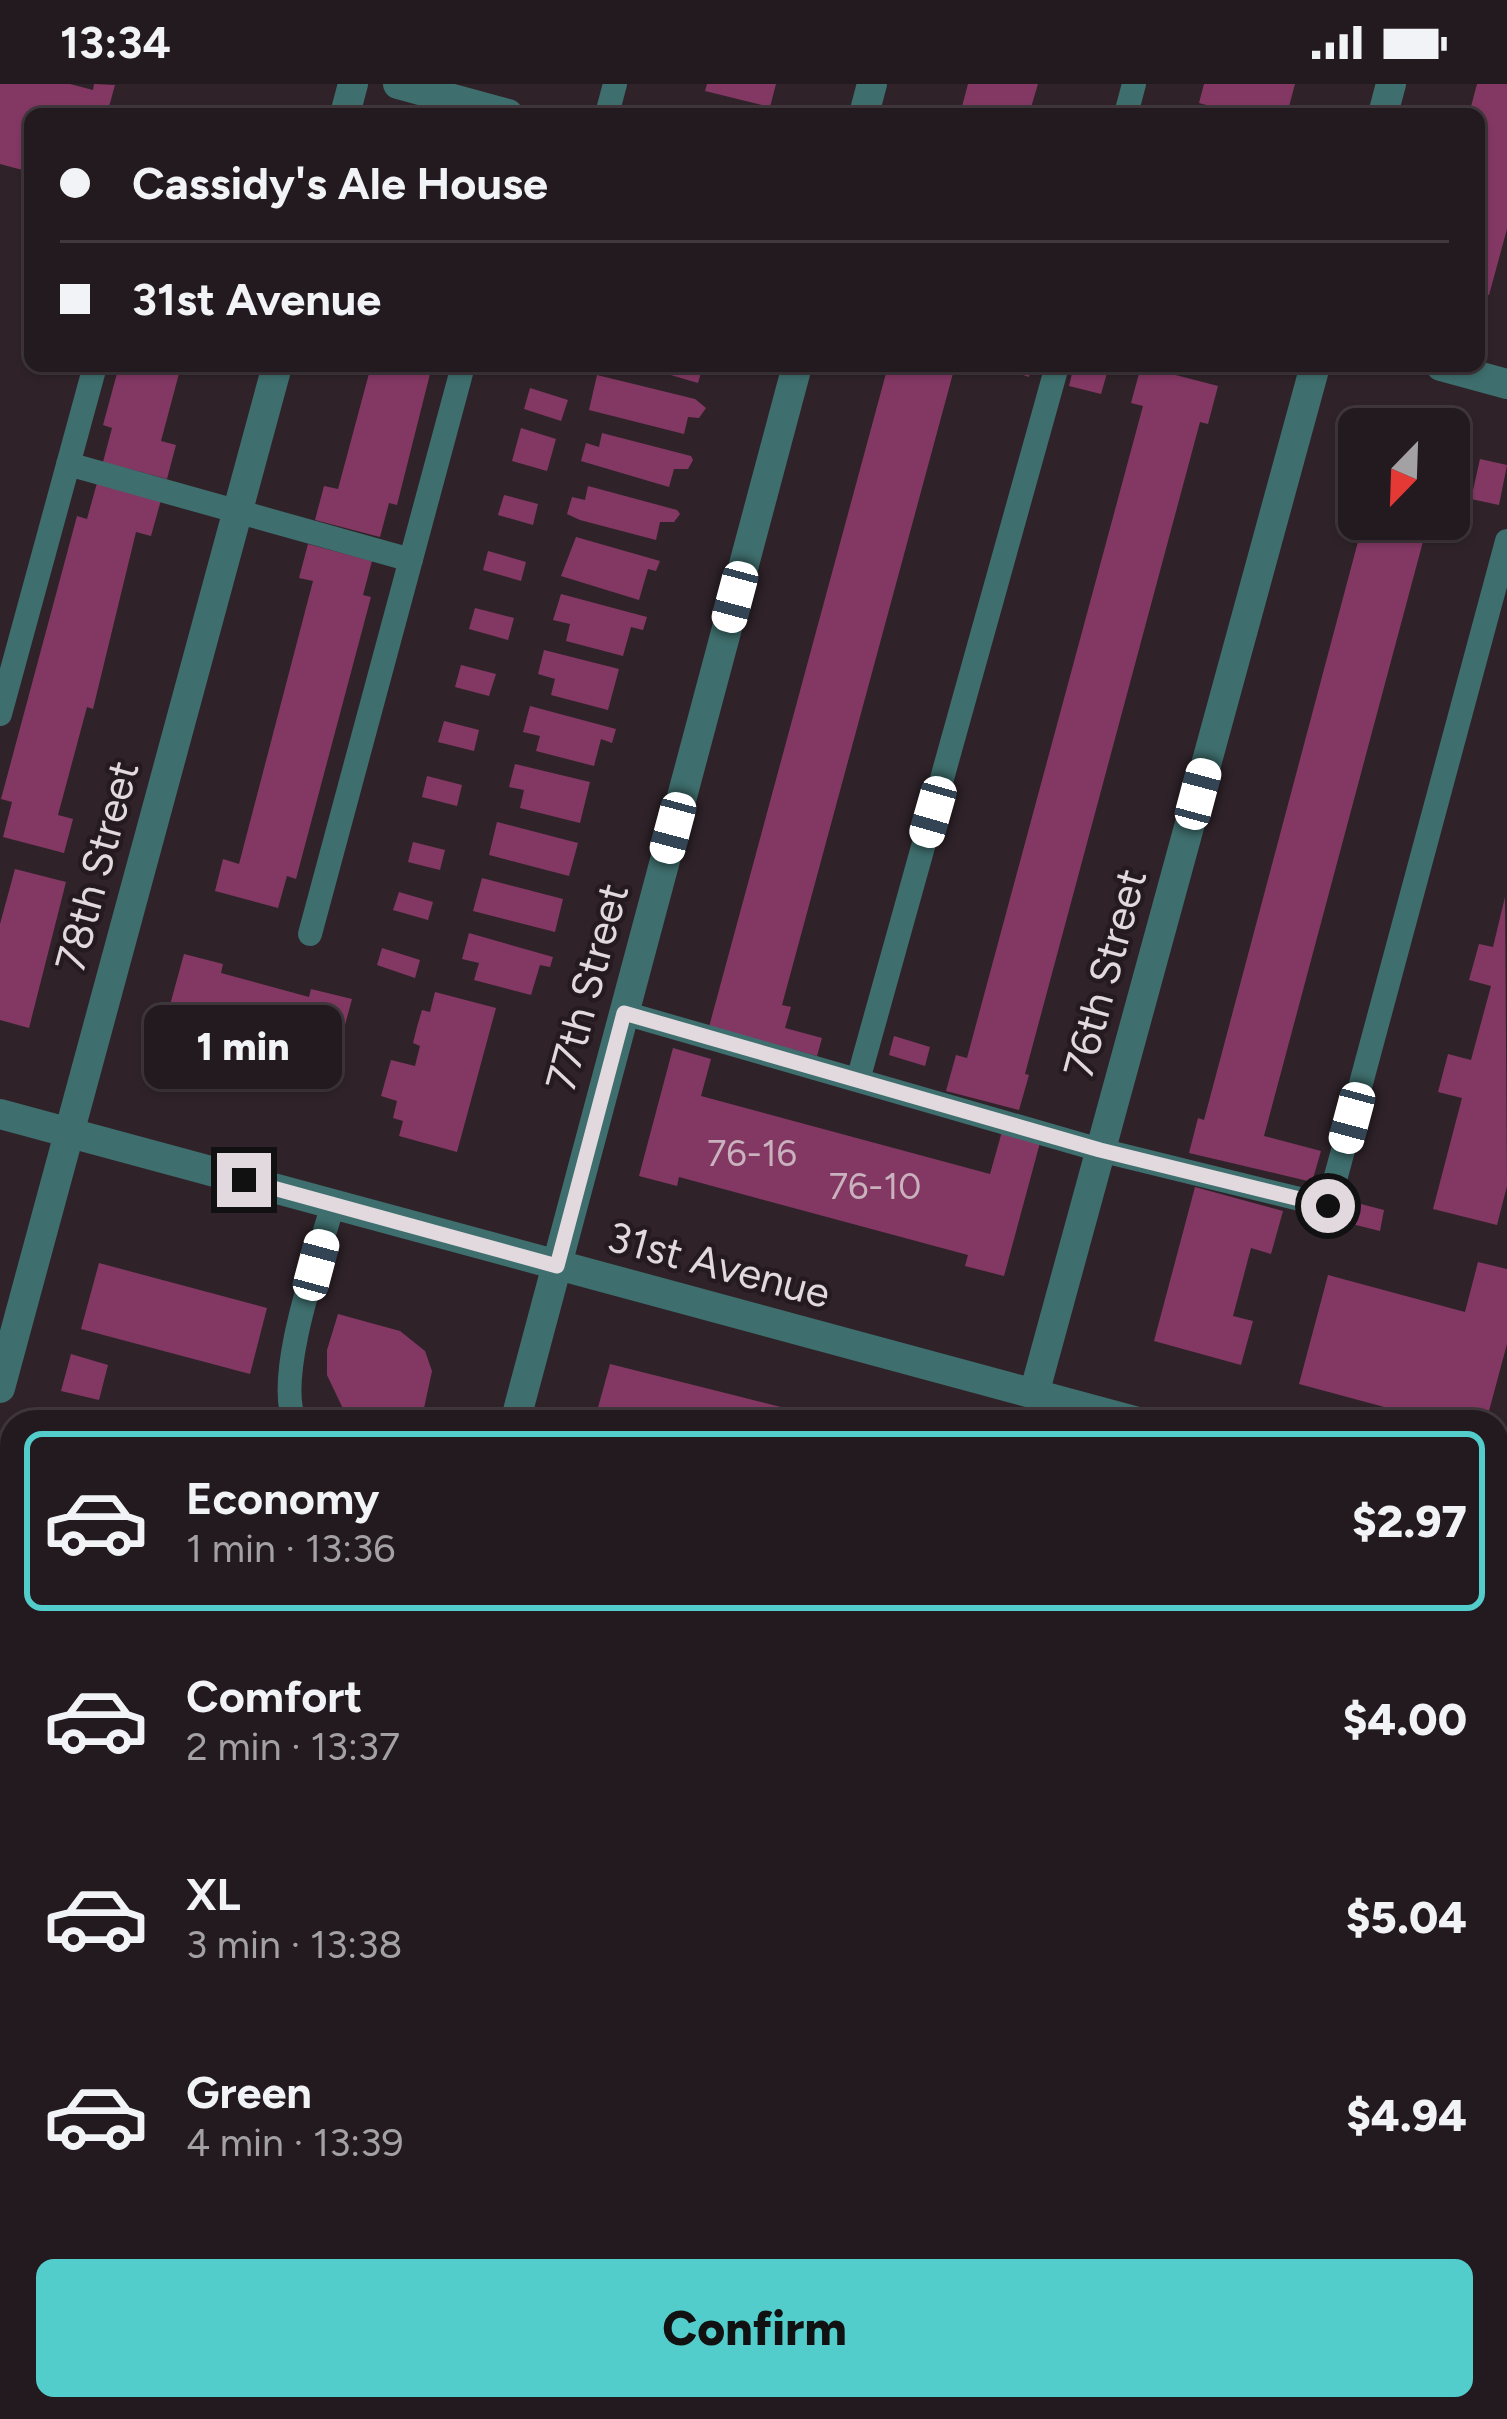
<!DOCTYPE html>
<html lang="en">
<head>
<meta charset="utf-8">
<style>
	body { margin:0; font-family:Figtree,sans-serif; background:#2f272c; color:#f1f3f6; height:100vh; display:flex; flex-direction:column; font-size:45px; white-space:nowrap }
	* { box-sizing:border-box; margin:0 }
	p { font-size:39px; color:#a3a1a4 }
	.icon { flex:none; width:66px; height:66px; fill:none; stroke:currentColor; stroke-width:2; stroke-linecap:round; stroke-linejoin:round }
	.map { position:relative; flex:1; overflow:hidden }
	.side { position:absolute; left:0px; top:1326px; width:1509px; height:1011px; display:flex; flex-direction:column; background:#231a1f; border-radius:36px 36px 0 0; box-shadow:0 3px 9px #0004,0 0 0 3px #40383d }
	.side>* { flex:none }
	.hud { position:absolute; left:24px; top:24px; width:1461px; height:264px; border-radius:18px; box-shadow:0 3px 9px #0004,0 0 0 3px #40383d; display:grid; align-content:center; height:264px; padding:0 36px; background:#231a1f }
	.needle { width:78px; rotate:203deg }
	.fabs { position:absolute; left:1338px; top:324px; display:grid; gap:24px }
	.fabs a { display:grid; place-items:center; width:132px; height:132px; border-radius:18px; background:#231a1f; box-shadow:0 3px 9px #0004,0 0 0 3px #40383d; font-size:60px }
	.end { position:absolute; width:54px; height:54px; margin:-27px; border:15px solid #e1d9dd; background:#111; box-shadow:0 0 0 6px #111 }
	.from { border-radius:50% }
	.bubble { position:absolute; height:84px; border-radius:18px; background:#231a1f; box-shadow:0 3px 9px #0004,0 0 0 3px #40383d; font-size:39px; font-weight:800; line-height:84px; text-align:center }
	.car { position:absolute; width:36px; height:72px; margin:-36px -18px; border-radius:15px; box-shadow:0 0 9px 3px #0007; background:linear-gradient(#fff 24%,#345 0 40%,#fff 0 76%,#345 0 86%,#fff 0) }
	.hud b { display:flex; align-items:center; gap:42px; height:114px; font-size:45px }
	.hud b+b { border-top:3px solid #40383d }
	.hud i { width:30px; height:30px; background:#f1f3f6 }
	ul { padding:21px 0 0; list-style:none }
	li { display:flex; align-items:center; gap:36px; height:180px; margin:0 24px 18px; padding:0 12px; border:6px solid transparent; border-radius:18px }
	li div { flex:1 }
	li b { display:block; font-size:45px }
	li em { font-style:normal; font-weight:800 }
	li.active { border-color:#53cdcb }
	li>.icon { width:108px; height:108px; stroke-width:1.5 }
	.primary-button { display:flex; gap:24px; margin-top:auto; padding:24px 36px }
	.primary-button a { flex:1; height:138px; border-radius:18px; background:#53cdcb; color:#111; font-size:48px; font-weight:800; line-height:138px; text-align:center }
	.status { display:flex; justify-content:space-between; align-items:center; height:84px; padding:0 60px; background:#231a1f; direction:ltr }
	.status svg { height:33px; fill:currentColor }
	.map>svg:first-child { display:block }
	.building { fill:#833863 }
	.lines { fill:none; stroke-linecap:round; stroke-linejoin:round }
	.lane { stroke:#3e6e6d; stroke-width:24 }
	.street { stroke:#3e6e6d; stroke-width:30 }
	.route { stroke:#e1d9dd; stroke-width:15 }
	.labels { text-anchor:middle; dominant-baseline:central; stroke-width:9; stroke-linejoin:round; paint-order:stroke }
	.number-label { font-size:36px; fill:#cab1be }
	.street-label { font-size:42px; fill:#e1d9dd; stroke:#251a20 }
</style>
</head>
<body>
<div class="status"><b>13:34</b><svg viewBox="0 0 49 12"><path d="M0 12V9h3v3zM5 12V6h3v6zM10 12V3h3v9zM15 12V0h3v12zM26 1h20v11H26zM47 4h2v5h-2z"/></svg></div>
<div class="map">
<svg width="1507" height="2335" viewBox="0 0 1507 2335">
	<rect width="100%" height="100%" fill="#2f2329"/>
	<path class="building" d="M0,0H70L93,6L94,0L115,1L107,30H30V88L0,80Z
		M707,0H776L770,23L705,7Z
		M968,0H1038L1029,30H960Z
		M1204,0H1295L1287,30H1227L1228,27L1199,19Z
		M1477,0H1507V145L1489,211L1479,209V30H1469Z
		M119,282H181L161,357L176,361L167,395L103,378L112,344L103,341Z
		M371,282H432L397,421L389,419L380,453L315,436L324,402L338,405Z
		M640,282H703L698,299Z
		M888,282H955L782,921L791,923L785,944L822,954L817,972L709,943Z
		M996,282H1032L1029,293Z
		M1074,282H1109L1101,310L1069,302Z
		M1141,282L1218,302L1208,340L1200,338L1025,990L1029,991L1019,1026L946,1007L956,971L967,974L1143,322L1131,319Z
		M597,291L695,315L706,324L699,334L688,333L684,350L589,326Z
		M530,304L568,316L561,337L524,325Z
		M521,344L556,355L547,387L512,377Z
		M602,349L691,372L693,376L688,385H674L669,403L581,377L586,359L599,363Z
		M1449,366L1460,369L1450,406H1449Z
		M1480,375L1507,381L1499,421L1471,415Z
		M97,399L161,416L151,452L136,448L93,625L87,623L58,731L73,735L64,769L3,753L12,718L1,715L77,432L87,435Z
		M588,402L677,426L680,430L674,438H660L656,456L580,436L567,430L572,413L585,416Z
		M504,411L538,420L533,441L498,431Z
		M1364,435H1429L1264,1052L1321,1067L1312,1098L1189,1069L1198,1034L1204,1036Z
		M576,453L660,477L656,487L648,485L639,516L561,492Z
		M308,460L372,477L363,511L371,513L296,795L287,792L278,824L215,807L223,775L239,780L313,497L299,494Z
		M488,467L526,478L521,497L483,486Z
		M561,510L647,533L643,546L631,543L623,572L566,557L570,540L553,536Z
		M475,524L514,534L508,556L469,545Z
		M544,566L619,585L608,626L551,611L555,595L538,590Z
		M461,581L496,590L489,612L455,603Z
		M530,622L616,645L612,659L601,655L594,682L536,667L540,652L523,648Z
		M444,637L479,646L474,667L438,658Z
		M515,680L590,698L580,739L520,724L524,706L509,703Z
		M427,692L462,701L457,722L422,713Z
		M497,738L578,759L569,792L489,771Z
		M413,758L445,766L440,786L408,778Z
		M15,785L66,798L29,944L0,936V840Z
		M482,794L563,815L555,848L473,827Z
		M399,808L433,818L428,836L393,826Z
		M1505,813L1507,1102L1497,1141L1433,1125L1462,1014L1438,1008L1448,970L1471,976L1491,902L1469,896L1479,860L1493,863Z
		M469,849L553,873L550,883L540,881L531,911L474,896L479,879L462,875Z
		M382,864L420,876L415,894L377,881Z
		M184,870L223,880L221,889L309,913L311,905L352,915L330,996L162,950Z
		M435,908L496,924L457,1068L399,1052L403,1037L393,1034L397,1017L381,1012L391,976L415,982L420,962L413,959L417,943L422,926L430,928Z
		M894,952L930,963L925,982L889,971Z
		M673,964L711,975L701,1012L990,1090L1003,1044L1041,1055L1004,1192L965,1182L968,1171L679,1093L677,1102L639,1092Z
		M1195,1103L1283,1127L1271,1170L1251,1164L1233,1232L1253,1237L1241,1281L1154,1257Z
		M1349,1117L1384,1126L1380,1147L1344,1138Z
		M1478,1178L1507,1185V1260L1486,1338H1440L1299,1300L1328,1191L1465,1228Z
		M99,1179L267,1224L250,1290L81,1245Z
		M338,1230L400,1247L425,1267L432,1287L421,1338H353L346,1331L327,1291V1266Z
		M71,1270L108,1281L99,1316L61,1307Z
		M610,1280L813,1331L811,1338H594Z
		M97,1325L141,1337V1338H94Z
		M12,1678V1909L1,1948L0,1718Z
		M1506,1912L1507,2223L1498,2255L1497,1944Z
		M0,2272L12,2275V2325H183L180,2335H0Z
		M321,2325H1147L1178,2334L319,2335Z
		M1385,2325H1470L1467,2335H1382Z"/>
	<g class="lines">
		<path class="lane" d="M607,30L615,0
			M1126,30L1134,0
			M68,380L411,476
			M0,630L95,282
			M310,850L463,282
			M624,929L1100,1066L1328,1122L1507,457
			M858,996L1057,282
			M295,1338C274,1293 319,1170 333,1120"/>
		<path class="street" d="M398,0L508,30
			M345,30L353,0
			M864,30L872,0
			M1383,30L1391,0
			M1441,282L1507,300
			M0,1030L1138,1338
			M0,1304L277,282
			M1034,1310L1315,282
			M515,1338L797,282
			M1497,1492L1507,1454
			M246,2335L249,2325
			M1269,2335L1272,2325"/>
	</g>
	<g class="lines">
		<path class="route" d="M244,1096L557,1182L624,929L1100,1066L1328,1122"/>
	</g>
	<g class="labels">
		<g class="number-label">
			<text x="752" y="1069">76-16</text>
			<text x="875" y="1102">76-10</text>
		</g>
		<g class="street-label">
			<text transform="translate(97 782) rotate(-75)">78th Street</text>
			<text transform="translate(1105 889) rotate(-75)">76th Street</text>
			<text transform="translate(587 903) rotate(-75)">77th Street</text>
			<text transform="translate(719 1181) rotate(15)">31st Avenue</text>
		</g>
	</g>
</svg>
<div class="fabs">
<a><svg class="needle" viewBox="-14 -14 28 28"><path d="M0-13l5 13h-10z" fill="#e53935"/><path d="M0 13l5-13h-10z" fill="#a3a1a4"/></svg></a>
</div>
<i class="end from" style="left:1328px;top:1122px"></i>
<i class="end" style="left:244px;top:1096px"></i>
<div class="bubble" style="left:144px;top:921px;width:198px">1 min</div>
<i class="car" style="left:735px;top:513px;rotate:195deg"></i>
<i class="car" style="left:1198px;top:710px;rotate:15deg"></i>
<i class="car" style="left:933px;top:728px;rotate:196deg"></i>
<i class="car" style="left:673px;top:744px;rotate:195deg"></i>
<i class="car" style="left:1352px;top:1034px;rotate:195deg"></i>
<i class="car" style="left:316px;top:1181px;rotate:15deg"></i>
<div class="hud">
<b><i class="from"></i>Cassidy's Ale House</b>
<b><i></i>31st Avenue</b>
</div>
<section class="side">
<ul>
<li class="active"><svg class="icon" aria-label="car" viewBox="0 0 24 24"><path d="M5 17H2v-5l4-1 3-4h7l3 4 3 1v5h-3M9 17h6M6 11h13"/><circle cx="7" cy="17" r="2"/><circle cx="17" cy="17" r="2"/></svg><div><b>Economy</b><p>1 min · 13:36</p></div><em>$2.97</em></li>
<li><svg class="icon" aria-label="car" viewBox="0 0 24 24"><path d="M5 17H2v-5l4-1 3-4h7l3 4 3 1v5h-3M9 17h6M6 11h13"/><circle cx="7" cy="17" r="2"/><circle cx="17" cy="17" r="2"/></svg><div><b>Comfort</b><p>2 min · 13:37</p></div><em>$4.00</em></li>
<li><svg class="icon" aria-label="car" viewBox="0 0 24 24"><path d="M5 17H2v-5l4-1 3-4h7l3 4 3 1v5h-3M9 17h6M6 11h13"/><circle cx="7" cy="17" r="2"/><circle cx="17" cy="17" r="2"/></svg><div><b>XL</b><p>3 min · 13:38</p></div><em>$5.04</em></li>
<li><svg class="icon" aria-label="car" viewBox="0 0 24 24"><path d="M5 17H2v-5l4-1 3-4h7l3 4 3 1v5h-3M9 17h6M6 11h13"/><circle cx="7" cy="17" r="2"/><circle cx="17" cy="17" r="2"/></svg><div><b>Green</b><p>4 min · 13:39</p></div><em>$4.94</em></li>
</ul>
<div class="primary-button"><a>Confirm</a></div>
</section>
</div>
</body>
</html>
